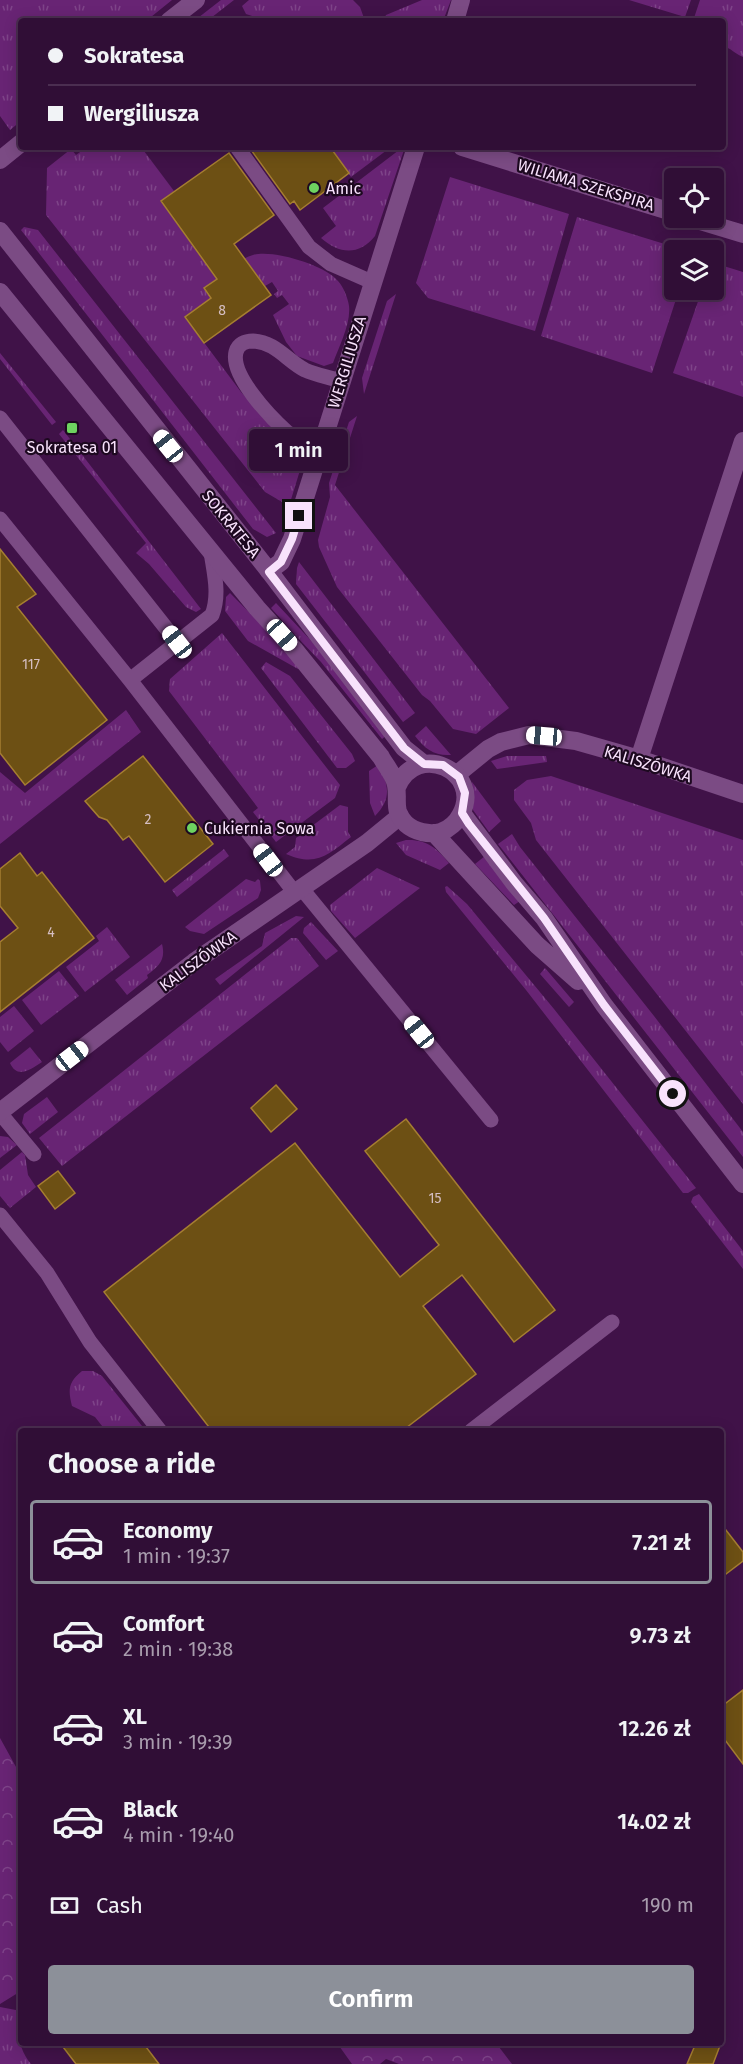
<!DOCTYPE html>
<html lang="en">
<head>
<meta charset="utf-8">
<style>
	body { margin:0; font-family:"Fira Sans",sans-serif; background:#38173e; color:#f1f3f6; height:100vh; display:flex; flex-direction:column; font-size:22px; white-space:nowrap }
	* { box-sizing:border-box; margin:0 }
	p { font-size:20px; color:#a89cad }
	.icon { flex:none; width:33px; height:33px; fill:none; stroke:currentColor; stroke-width:2; stroke-linecap:round; stroke-linejoin:round }
	.map { position:relative; flex:1; overflow:hidden }
	.panel { position:absolute; left:18px; top:1428px; width:706px; height:618px; display:flex; flex-direction:column; background:#300e36; border-radius:6px; box-shadow:0 3px 15px #0003,0 0 0 2px #4b2e51 }
	.panel>* { flex:none }
	.hud { position:absolute; left:18px; top:18px; width:708px; height:132px; border-radius:6px; box-shadow:0 3px 15px #0003,0 0 0 2px #4b2e51; display:grid; align-content:center; height:132px; padding:0 30px; background:#300e36 }
	.buttons { position:absolute; left:664px; top:168px; display:grid; gap:12px }
	.buttons a { display:grid; place-items:center; width:60px; height:60px; border-radius:6px; background:#300e36; box-shadow:0 3px 15px #0003,0 0 0 2px #4b2e51; font-size:30px }
	.end { position:absolute; width:27px; height:27px; margin:-14px; border:8px solid #f8e2fc; background:#111; box-shadow:0 0 0 3px #111 }
	.from { border-radius:50% }
	.bubble { position:absolute; height:42px; border-radius:6px; background:#300e36; box-shadow:0 3px 15px #0003,0 0 0 2px #4b2e51; font-size:20px; font-weight:600; line-height:42px; text-align:center }
	.car { position:absolute; width:18px; height:36px; margin:-18px -9px; border-radius:8px; box-shadow:0 0 4px 2px #0007; background:linear-gradient(#fff 24%,#345 0 40%,#fff 0 76%,#345 0 86%,#fff 0) }
	.hud b { display:flex; align-items:center; gap:21px; height:57px; font-size:22px }
	.hud b+b { border-top:2px solid #4b2e51 }
	.hud i { width:15px; height:15px; background:#f1f3f6 }
	ul { padding:0; list-style:none }
	li { display:flex; align-items:center; gap:18px; height:84px; margin:0 12px 9px; padding:0 18px; border:3px solid transparent; border-radius:6px }
	li div { flex:1 }
	li b { display:block; font-size:22px }
	li em { font-style:normal; font-weight:600 }
	li.selected { border-color:#8c9099 }
	li>.icon { width:54px; height:54px; stroke-width:1.5 }
	h2 { padding:0 30px; font-size:27px; line-height:72px }
	.pay { display:flex; align-items:center; gap:15px; height:66px; padding:0 30px; font-size:22px }
	.pay p { margin-inline-start:auto }
	.cta { display:flex; gap:12px; margin-top:auto; padding:12px 30px }
	.cta a { flex:1; height:69px; border-radius:6px; background:#8c9099; color:#fff; font-size:24px; font-weight:600; line-height:69px; text-align:center }
	.map>svg:first-child { display:block }
	.grass { fill:url(#grass-tufts) }
	.forest { fill:url(#forest-crowns) }
	.building { fill:#6d5014; stroke:#a57e31; stroke-width:1.5 }
	.lines { fill:none; stroke-linecap:round; stroke-linejoin:round }
	.lane { stroke:#7b4b84; stroke-width:15 }
	.street { stroke:#7b4b84; stroke-width:18 }
	.secondary { stroke:#7b4b84; stroke-width:18 }
	.route { stroke:#f8e2fc; stroke-width:8 }
	.poi-dot { fill:#6ed360; stroke:#1d0920; stroke-width:2 }
	.labels { text-anchor:middle; dominant-baseline:central; stroke-width:4.5; stroke-linejoin:round; paint-order:stroke }
	.number-label { font-size:14px; fill:#d5bec2 }
	.street-label { font-size:16px; fill:#f8e2fc; stroke:#1d0920 }
	.poi-label { font-size:16px; fill:#f8e2fc; stroke:#1d0920; text-anchor:start }
</style>
</head>
<body>
<div class="map">
<svg width="743" height="2064" viewBox="0 0 743 2064">
	<defs>
		<pattern id="grass-tufts" width="24" height="20" patternUnits="userSpaceOnUse" patternTransform="scale(1.5)"><rect width="24" height="20" fill="#682474"/><path d="M3 7l-1-3M5 7V3M7 7l1-3M15 17l-1-3M17 17v-4M19 17l1-3" fill="none" stroke="#7e4489"/></pattern>
		<pattern id="forest-crowns" width="20" height="18" patternUnits="userSpaceOnUse" patternTransform="scale(1.5)"><rect width="20" height="18" fill="#682474"/><path d="M2 6a3 3 0 1 1 6 0M12 15a3 3 0 1 1 6 0" fill="none" stroke="#7e4489"/></pattern>
	</defs>
	<rect width="100%" height="100%" fill="#401248"/>
	<path class="grass" d="M0,0H172L146,21H21V121L10,130L0,116Z
		M221,0H234L207,21H194Z
		M249,0H353L360,7L365,21H267L246,14L242,6Z
		M422,0H451L443,21H383L386,15Z
		M629,0H691L685,17Z
		M700,0H743V57C735,54 731,48 723,46V21H693Z
		M87,147H141L174,191L161,201L206,264L222,275C231,268 241,258 253,255C272,249 325,265 338,281C343,286 348,298 349,306C351,324 339,346 333,363L324,366L297,356L286,342L273,315L289,304L282,295L277,298L274,294L278,291L272,282L265,286L253,270L239,280L222,275L204,288L211,298L185,317L241,392L274,429L305,454L289,506L265,492L46,215L47,168L71,149L76,155Z
		M330,147H391L351,177Z
		M403,147H405L375,236C359,256 339,254 321,238L336,226L323,208Z
		M450,177L569,214L535,331L428,298L416,283Z
		M577,217L684,250H675V290H679L652,373L541,336Z
		M24,227L38,230L276,533L267,537L253,529L21,230Z
		M714,263L743,272V397L673,373L702,290H714Z
		M396,294L364,394L362,378L387,301Z
		M0,353L56,422L52,425L0,359Z
		M357,416L335,485L509,708L476,734L453,729L430,701L422,695L337,587L319,547L318,540L330,497L329,483L349,422Z
		M63,430L201,609L196,612L186,607L149,564L136,553L146,543L59,434Z
		M299,562L415,713L403,722L296,584L297,568Z
		M230,593L301,665L298,669L248,641L225,611L226,597Z
		M276,603L329,660L388,734L382,739L321,662L295,635L271,608Z
		M222,633L340,785L335,798L276,842L253,812L258,808L169,691L170,679Z
		M266,662L290,676L352,754L355,761L346,768H337L261,668Z
		M126,710L141,732L0,844V772L25,793Z
		M426,726L451,755C434,756 425,749 415,736Z
		M507,756H546L547,762L497,769L491,761Z
		M378,765C389,784 392,799 375,816L370,803L369,771Z
		M551,776L743,840V1104L536,840L531,823L514,800V790L527,780Z
		M472,782L501,821L489,832L473,810Z
		M340,805L348,807V832L351,837C328,855 316,867 286,854L295,847L296,838Z
		M512,834L520,847L654,1016L743,1132V1157L498,844Z
		M406,840C426,839 437,848 449,863L440,870L406,855L396,843Z
		M224,849L229,856L177,897L172,890Z
		M485,856L520,901L514,905L475,864Z
		M377,868L420,888L355,938L331,911L330,905Z
		M246,879L255,882L258,879L260,881L261,890L258,898L204,934L190,931L185,927Z
		M447,886L467,904L554,1009L696,1188L688,1193H683L526,990L446,892L445,887Z
		M296,916L304,917L220,985L215,979L262,946L265,933Z
		M311,922L338,951L326,960L303,933L304,928Z
		M107,927L130,957L85,992L66,967L99,941L96,936Z
		M291,938H297L319,966L62,1166L39,1138Z
		M162,944C166,960 159,966 147,975L148,978L127,995L115,980Z
		M545,968L574,1002L569,1007L540,974Z
		M59,971L79,996L41,1025L22,1000Z
		M14,1006L34,1031L8,1052L0,1042V1017Z
		M30,1047L42,1062C30,1070 17,1079 10,1063Z
		M47,1097L58,1112L30,1134L22,1123L24,1114Z
		M0,1136L8,1137L17,1145L0,1158Z
		M22,1152L25,1155L28,1175L36,1187L10,1208L0,1196V1170Z
		M699,1194L743,1251V1269L691,1202L693,1197Z
		M82,1371H93L102,1376L146,1431H106L95,1417L72,1406C68,1390 68,1382 82,1371Z
		M0,2007L21,2011C21,2034 15,2044 31,2064H0Z"/>
	<path class="forest" d="M0,1738L21,1776V1991L0,2004Z
		M337,2043H496L512,2064H399L386,2059L380,2064H352Z"/>
	<path class="building" d="M249,147H330L349,173L300,210L294,201L290,204Z
		M229,153L274,215L234,244L271,295L204,343L185,317L211,298L204,288L217,279L161,201Z
		M0,549L36,594L17,607L107,720L25,785L0,753Z
		M143,756L213,844L165,882L129,836L123,840L107,820L99,817L85,801Z
		M20,853L37,876L42,872L94,938L0,1012V942L18,928L0,906V869Z
		M276,1085L297,1109L271,1132L251,1108Z
		M406,1119L555,1310L514,1342L462,1275L423,1306L476,1374L402,1431H212L104,1292L295,1143L400,1277L439,1245L365,1151Z
		M58,1171L75,1193L55,1209L38,1186Z
		M722,1525L743,1552V1561L722,1577Z
		M743,1690V1764L722,1736V1706Z
		M60,2043H143L159,2064H76Z
		M696,2043H721L713,2064H687Z"/>
	<g class="lines">
		<path class="lane" d="M237,147L309,247L331,264L372,282
			M0,418L177,642
			M320,448C308,444 297,440 287,432C270,417 230,375 236,352C238,344 245,341 253,341C276,342 287,361 305,370C316,375 329,377 341,381
			M0,519L130,680L295,893
			M130,680L212,615C220,594 214,573 211,552
			M302,889L491,1120
			M0,1113L34,1154
			M0,1215L47,1273L90,1342L160,1431
			M471,1431L612,1322"/>
		<path class="street" d="M455,21L461,0
			M462,147L675,213
			M690,218L743,234
			M269,571L281,562L292,539L416,147
			M639,759L743,441
			M456,775L488,749L501,742L529,735L576,741L639,759L743,794
			M0,1112L194,962L367,843L400,816"/>
		<path class="secondary" d="M169,21L196,0
			M0,160L21,143
			M0,231L269,571L404,748L424,764
			M0,292L257,608L294,649L381,757C386,766 394,775 396,785C399,801 392,810 406,824C415,832 429,835 441,832C449,829 457,822 461,814C483,772 417,740 397,787
			M462,813L514,883L544,918L604,1005L743,1184
			M434,833L537,945L578,981"/>
	</g>
	<g class="lines">
		<path class="route" d="M299,516L292,539L281,562L269,572L404,748L424,764L443,765L459,777L465,793L462,813L469,824L544,918L604,1005L673,1094"/>
	</g>
	<g class="poi-dot">
		<circle cx="314" cy="188" r="6"/>
		<rect x="66" y="422" width="12" height="12" rx="3"/>
		<circle cx="192" cy="828" r="6"/>
	</g>
	<g class="labels">
		<g class="number-label">
			<text x="222" y="310">8</text>
			<text x="31" y="664">117</text>
			<text x="148" y="819">2</text>
			<text x="51" y="932">4</text>
			<text x="435" y="1198">15</text>
		</g>
		<g class="street-label">
			<text transform="translate(586 185) rotate(17)">WILIAMA SZEKSPIRA</text>
			<text transform="translate(347 362) rotate(-73)">WERGILIUSZA</text>
			<text transform="translate(231 524) rotate(51)">SOKRATESA</text>
			<text transform="translate(648 764) rotate(17)">KALISZÓWKA</text>
			<text transform="translate(198 961) rotate(-36)">KALISZÓWKA</text>
		</g>
		<g class="poi-label">
			<text x="326" y="188">Amic</text>
			<text x="72" y="447" text-anchor="middle">Sokratesa 01</text>
			<text x="204" y="828">Cukiernia Sowa</text>
		</g>
	</g>
</svg>
<div class="buttons">
<a><svg class="icon" aria-label="locate" viewBox="0 0 24 24"><circle cx="12" cy="12" r="6"/><path d="M12 2v4M12 18v4M2 12h4M18 12h4"/></svg></a>
<a><svg class="icon" aria-label="layers" viewBox="0 0 24 24"><path d="M12 4l9 5-9 5-9-5zM3 14l9 5 9-5"/></svg></a>
</div>
<i class="end from" style="left:673px;top:1094px"></i>
<i class="end" style="left:299px;top:516px"></i>
<div class="bubble" style="left:249px;top:429px;width:99px">1 min</div>
<i class="car" style="left:168px;top:446px;rotate:321deg"></i>
<i class="car" style="left:282px;top:635px;rotate:138deg"></i>
<i class="car" style="left:177px;top:642px;rotate:322deg"></i>
<i class="car" style="left:544px;top:736px;rotate:275deg"></i>
<i class="car" style="left:268px;top:860px;rotate:323deg"></i>
<i class="car" style="left:419px;top:1032px;rotate:321deg"></i>
<i class="car" style="left:72px;top:1056px;rotate:52deg"></i>
<div class="hud">
<b><i class="from"></i>Sokratesa</b>
<b><i></i>Wergiliusza</b>
</div>
<section class="panel">
<h2>Choose a ride</h2>
<ul>
<li class="selected"><svg class="icon" aria-label="car" viewBox="0 0 24 24"><path d="M5 17H2v-5l4-1 3-4h7l3 4 3 1v5h-3M9 17h6M6 11h13"/><circle cx="7" cy="17" r="2"/><circle cx="17" cy="17" r="2"/></svg><div><b>Economy</b><p>1 min · 19:37</p></div><em>7.21 zł</em></li>
<li><svg class="icon" aria-label="car" viewBox="0 0 24 24"><path d="M5 17H2v-5l4-1 3-4h7l3 4 3 1v5h-3M9 17h6M6 11h13"/><circle cx="7" cy="17" r="2"/><circle cx="17" cy="17" r="2"/></svg><div><b>Comfort</b><p>2 min · 19:38</p></div><em>9.73 zł</em></li>
<li><svg class="icon" aria-label="car" viewBox="0 0 24 24"><path d="M5 17H2v-5l4-1 3-4h7l3 4 3 1v5h-3M9 17h6M6 11h13"/><circle cx="7" cy="17" r="2"/><circle cx="17" cy="17" r="2"/></svg><div><b>XL</b><p>3 min · 19:39</p></div><em>12.26 zł</em></li>
<li><svg class="icon" aria-label="car" viewBox="0 0 24 24"><path d="M5 17H2v-5l4-1 3-4h7l3 4 3 1v5h-3M9 17h6M6 11h13"/><circle cx="7" cy="17" r="2"/><circle cx="17" cy="17" r="2"/></svg><div><b>Black</b><p>4 min · 19:40</p></div><em>14.02 zł</em></li>
</ul>
<div class="pay"><svg class="icon" aria-label="cash" viewBox="0 0 24 24"><path d="M3 7h18v10H3z"/><circle cx="12" cy="12" r="2"/></svg>Cash<p>190 m</p></div>
<div class="cta"><a>Confirm</a></div>
</section>
</div>
</body>
</html>
